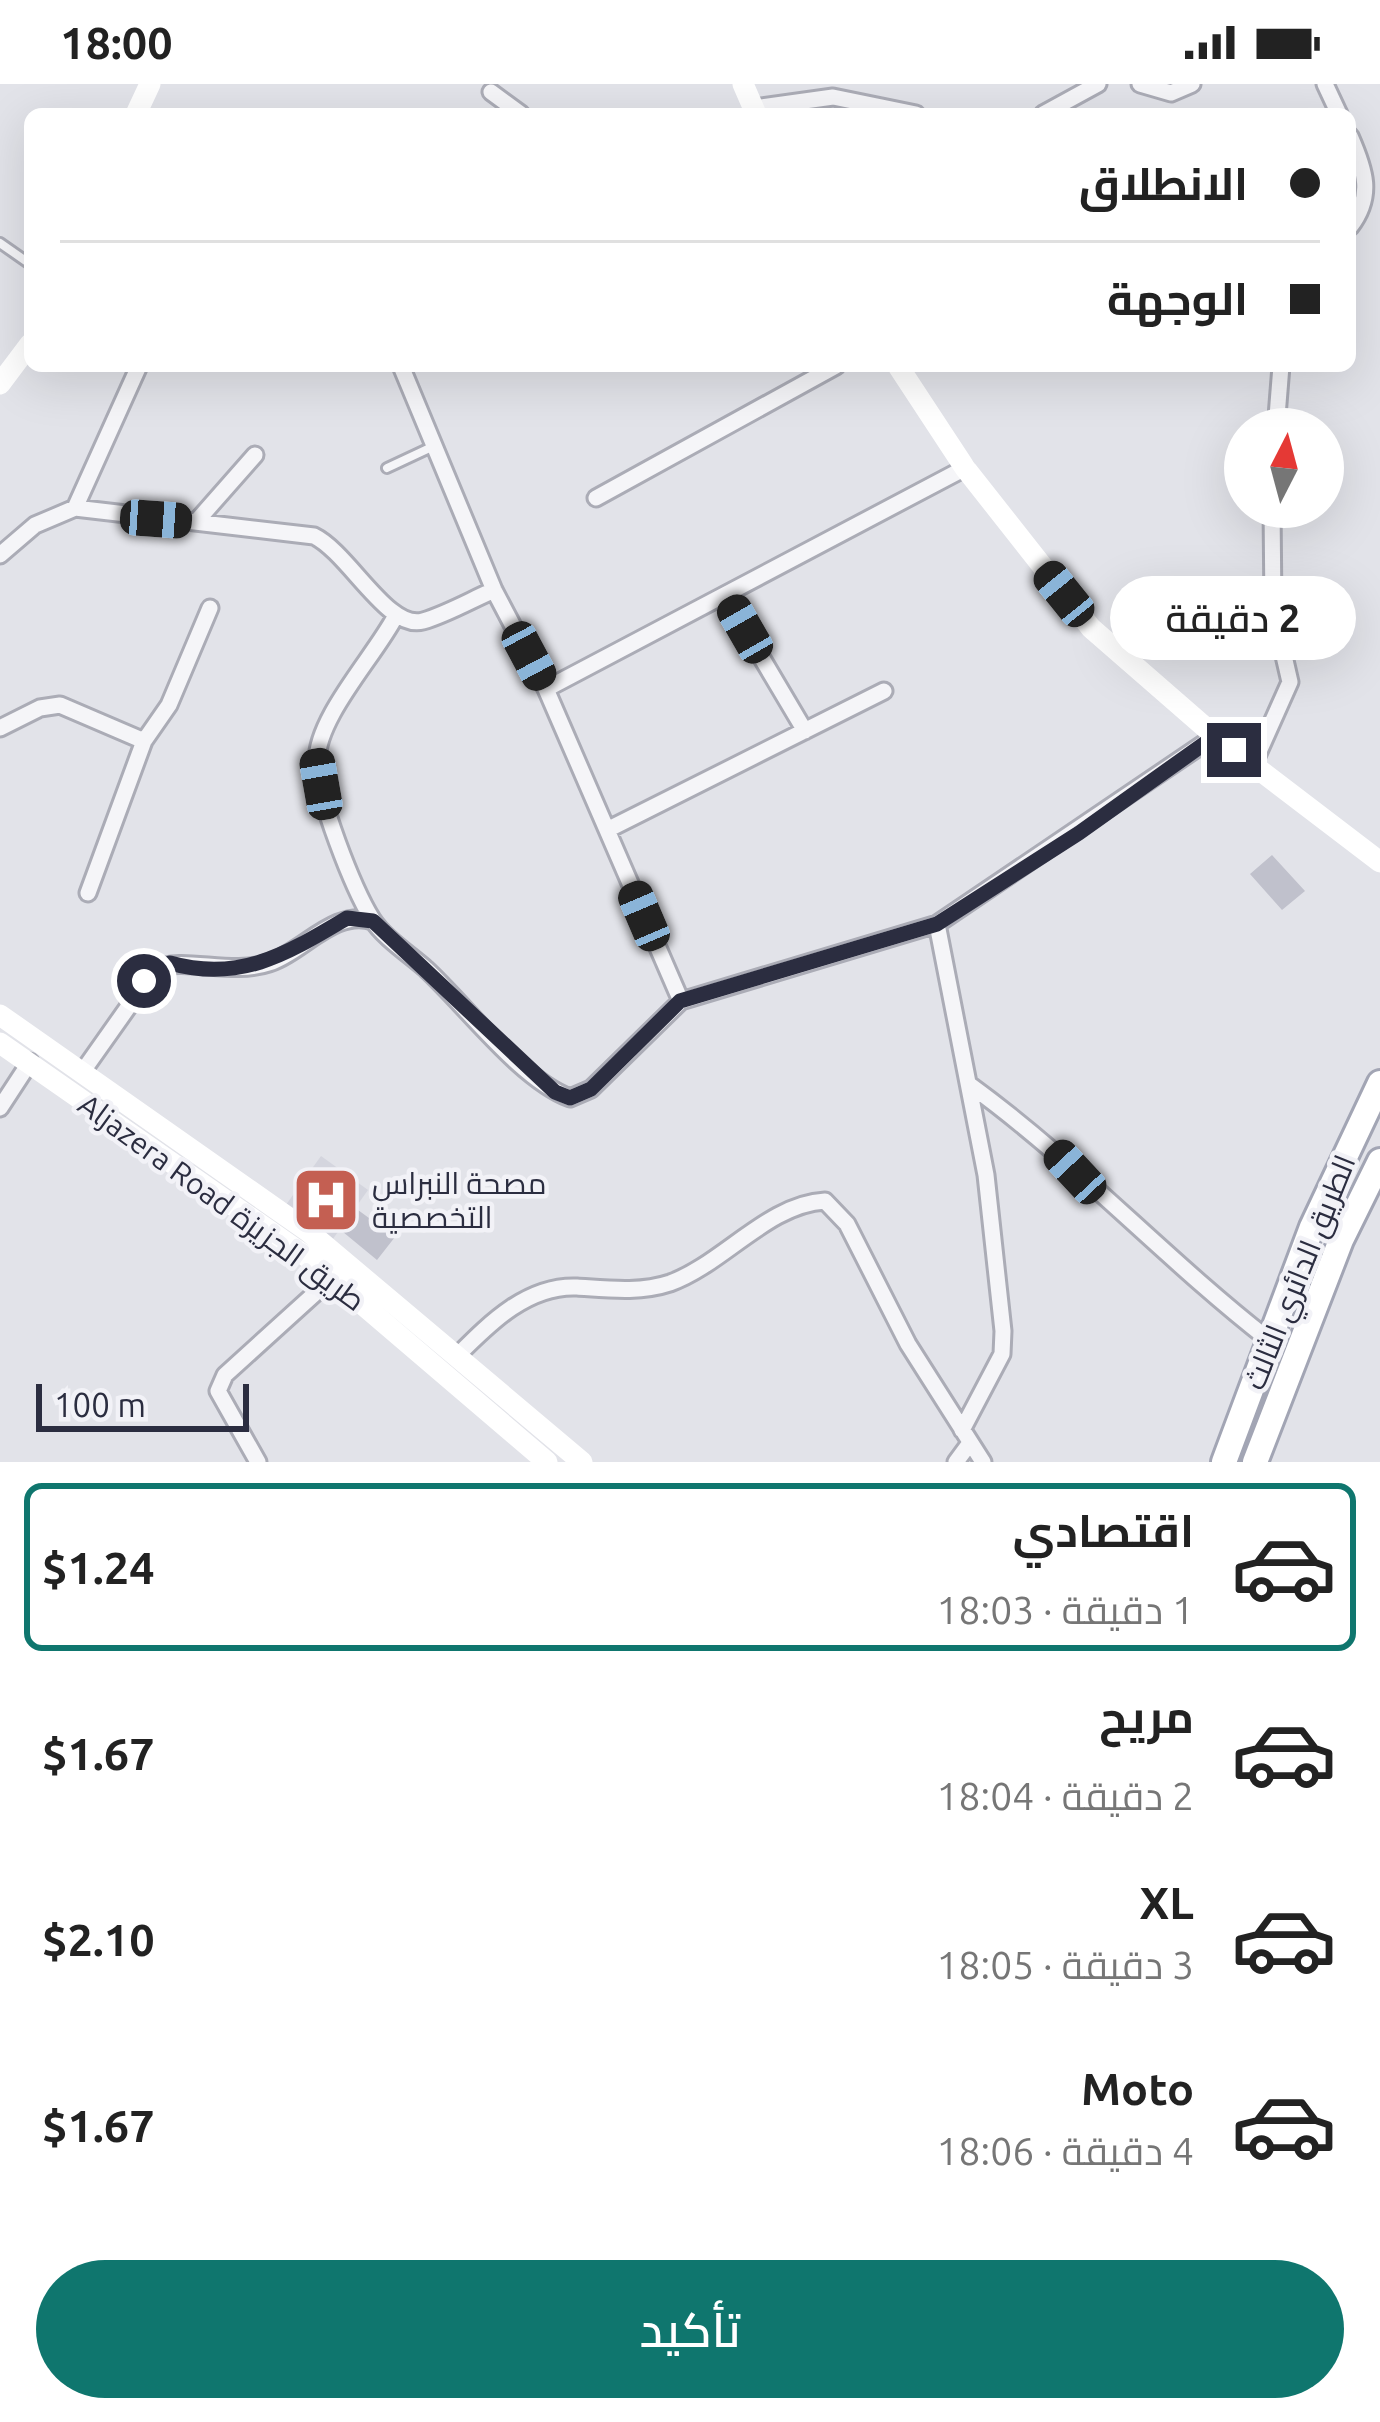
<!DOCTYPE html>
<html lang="ar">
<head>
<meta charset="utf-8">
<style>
	body { margin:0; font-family:Ubuntu,Cairo,sans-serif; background:#f6f6f6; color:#222; direction:rtl; height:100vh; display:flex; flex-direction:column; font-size:45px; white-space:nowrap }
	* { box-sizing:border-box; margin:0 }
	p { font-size:39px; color:#767676 }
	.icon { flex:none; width:66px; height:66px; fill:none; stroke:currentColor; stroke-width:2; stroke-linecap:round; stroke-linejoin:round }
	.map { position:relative; height:1378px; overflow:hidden; direction:ltr }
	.sheet { display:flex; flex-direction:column; background:#fff; flex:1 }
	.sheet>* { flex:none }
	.hud { position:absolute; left:24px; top:24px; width:1332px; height:264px; border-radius:18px; box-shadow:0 12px 48px #0002; direction:rtl; display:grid; align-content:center; height:264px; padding:0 36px; background:#fff }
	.needle { width:78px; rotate:6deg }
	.tools { position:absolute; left:1224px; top:324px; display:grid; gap:24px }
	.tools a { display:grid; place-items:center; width:120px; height:120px; border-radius:50%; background:#fff; box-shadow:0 12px 48px #0002; font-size:60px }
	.scale { position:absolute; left:36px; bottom:30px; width:213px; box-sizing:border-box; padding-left:12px; border:6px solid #2b2d40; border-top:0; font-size:33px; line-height:42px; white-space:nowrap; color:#2b2d40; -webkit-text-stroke:9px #f2f2f7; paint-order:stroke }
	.end { position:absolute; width:54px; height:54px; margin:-27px; border:15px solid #2b2d40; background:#fff; box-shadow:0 0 0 6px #fff }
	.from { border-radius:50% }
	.bubble { position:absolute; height:84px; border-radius:42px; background:#fff; box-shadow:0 12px 48px #0002; font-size:39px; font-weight:600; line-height:84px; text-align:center; direction:rtl }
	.car { position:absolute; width:36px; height:72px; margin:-36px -18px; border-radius:15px; box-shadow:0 0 9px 3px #0007; background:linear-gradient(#222 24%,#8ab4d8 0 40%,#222 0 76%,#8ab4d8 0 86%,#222 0) }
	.hud b { display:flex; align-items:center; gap:42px; height:114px; font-size:45px }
	.hud b+b { border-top:3px solid #e0e0e0 }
	.hud i { width:30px; height:30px; background:#222 }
	ul { padding:21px 0 0; list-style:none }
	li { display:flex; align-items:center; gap:36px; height:168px; margin:0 24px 18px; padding:0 12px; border:6px solid transparent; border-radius:18px }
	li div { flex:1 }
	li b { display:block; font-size:45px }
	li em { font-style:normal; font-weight:600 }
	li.current { border-color:#0f766e }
	li>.icon { width:108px; height:108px; stroke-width:1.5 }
	.primary-button { display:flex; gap:24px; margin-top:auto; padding:24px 36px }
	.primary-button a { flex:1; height:138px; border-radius:72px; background:#0f766e; color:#fff; font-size:48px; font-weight:600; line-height:138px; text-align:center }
	.status { display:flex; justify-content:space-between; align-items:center; height:84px; padding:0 60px; background:#fff; direction:ltr }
	.status svg { height:33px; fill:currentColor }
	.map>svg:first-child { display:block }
	.built { fill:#d4d5de }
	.building { fill:#c0c1cc }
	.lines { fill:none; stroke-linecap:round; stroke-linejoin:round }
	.lane-casing { stroke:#abacb6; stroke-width:14 }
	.street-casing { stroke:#abacb6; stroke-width:21 }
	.primary-casing { stroke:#a2a5b4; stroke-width:30 }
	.lane { stroke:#f5f5f8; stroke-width:8 }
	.street { stroke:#f5f5f8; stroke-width:15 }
	.secondary { stroke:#fff; stroke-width:21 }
	.primary { stroke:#fff; stroke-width:24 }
	.route { stroke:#2b2d40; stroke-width:15 }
	.labels { text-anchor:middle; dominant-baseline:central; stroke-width:9; stroke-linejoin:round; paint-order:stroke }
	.poi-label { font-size:30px; fill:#2b2d40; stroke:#f2f2f7; text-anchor:start }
	.street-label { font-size:30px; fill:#2b2d40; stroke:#f2f2f7 }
</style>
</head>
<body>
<div class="status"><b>18:00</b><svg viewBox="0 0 49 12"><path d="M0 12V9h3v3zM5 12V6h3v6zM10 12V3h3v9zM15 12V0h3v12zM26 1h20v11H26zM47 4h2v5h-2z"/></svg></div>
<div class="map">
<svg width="1380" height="1378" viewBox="0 0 1380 1378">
	<rect width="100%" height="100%" fill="#e2e3e9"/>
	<path class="built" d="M321,1072L368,1106L330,1159L283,1125Z"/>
	<path class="building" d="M1272,771L1305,807L1282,826L1250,790Z
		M358,1126L395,1153L377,1176L343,1148Z"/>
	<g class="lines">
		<defs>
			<path id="lane" d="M0,159L30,180
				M387,384L434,362"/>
			<path id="street" d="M1140,0L1171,9L1192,0
				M1325,0L1339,30
				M491,8L521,30
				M754,24L833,13L916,30
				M1043,30L1098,0
				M1350,52C1365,86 1374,112 1350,143
				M401,282L494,506L546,605L681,917
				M1276,345L1281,282
				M596,414L836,282
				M75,424L139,282
				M196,438L255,371
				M0,471L35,441L75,424L314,452C349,469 388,547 423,537C447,530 471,516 494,506
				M725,512L805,647
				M395,533C374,573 316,634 317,678C317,713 353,804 372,835C384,854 409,870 426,885C467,923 520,995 570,1014L591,1005L681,917L937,840L1215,652
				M546,605L965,384
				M0,644L40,624L60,621L144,657
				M1253,681L1290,598L1273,524L1272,423
				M607,746L884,607
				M88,809L144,657L169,621L210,524
				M937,840L986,1091L1003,1247L1002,1270L962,1346
				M83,987L155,885C184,872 231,892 269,879C303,868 335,824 373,837
				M970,1001C1076,1078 1165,1175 1269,1256
				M0,1024L30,978
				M459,1270C491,1238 528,1201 577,1203C608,1205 640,1209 670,1199C723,1180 768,1120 825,1117L847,1140L908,1260L983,1378
				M258,1378L218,1307L225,1291L332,1194
				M956,1378L970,1359"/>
			<path id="primary" d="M1224,1378L1312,1143L1380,999
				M1255,1378L1341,1156L1380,1077"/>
		</defs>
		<use href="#lane" class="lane-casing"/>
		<use href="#street" class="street-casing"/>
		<use href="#primary" class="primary-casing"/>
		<use href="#lane" class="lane"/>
		<use href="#street" class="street"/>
		<path class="secondary" d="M743,0L756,30
			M136,30L150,0
			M898,282L965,384L1091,544L1215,652L1380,778
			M0,300L30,260
			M0,931L309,1148L582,1378
			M0,959L307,1173L547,1378"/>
		<use href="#primary" class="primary"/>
	</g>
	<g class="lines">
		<path class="route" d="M144,897L170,879C241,899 288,869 347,834L373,837L555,1008L570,1014L591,1005L680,917L937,840L1079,749L1215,652L1234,666"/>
	</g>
	<defs>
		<symbol id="hospital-square" viewBox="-11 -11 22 22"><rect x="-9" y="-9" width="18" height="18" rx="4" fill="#c45f52" stroke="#f2f2f7"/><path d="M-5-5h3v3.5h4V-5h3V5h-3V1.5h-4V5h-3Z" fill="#fff"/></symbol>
	</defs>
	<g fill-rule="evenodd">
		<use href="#hospital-square" x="288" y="1078" width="76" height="76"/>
	</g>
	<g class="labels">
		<g class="poi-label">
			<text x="372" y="1099">مصحة النبراس<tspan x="372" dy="34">التخصصية</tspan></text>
		</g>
		<g class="street-label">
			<text transform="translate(222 1118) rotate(36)">Aljazera Road طريق الجزيزة</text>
			<text transform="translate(1299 1188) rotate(-68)">الطريق الدائري الثالث</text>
		</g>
	</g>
</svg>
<div class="tools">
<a><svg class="needle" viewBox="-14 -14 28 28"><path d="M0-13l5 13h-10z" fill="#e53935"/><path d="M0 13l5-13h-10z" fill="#767676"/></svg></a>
</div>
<div class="scale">100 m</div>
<i class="end from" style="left:144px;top:897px"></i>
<i class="end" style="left:1234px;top:666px"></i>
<div class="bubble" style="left:1110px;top:492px;width:246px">2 دقيقة</div>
<i class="car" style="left:156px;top:435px;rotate:94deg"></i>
<i class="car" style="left:1064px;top:510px;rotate:321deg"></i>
<i class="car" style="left:745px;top:545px;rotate:330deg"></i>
<i class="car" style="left:529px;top:572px;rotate:152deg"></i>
<i class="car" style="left:321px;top:700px;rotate:350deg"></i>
<i class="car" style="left:644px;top:832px;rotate:337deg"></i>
<i class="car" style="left:1075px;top:1088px;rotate:317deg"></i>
<div class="hud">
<b><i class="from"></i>الانطلاق</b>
<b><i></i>الوجهة</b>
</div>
</div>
<section class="sheet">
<ul>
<li class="current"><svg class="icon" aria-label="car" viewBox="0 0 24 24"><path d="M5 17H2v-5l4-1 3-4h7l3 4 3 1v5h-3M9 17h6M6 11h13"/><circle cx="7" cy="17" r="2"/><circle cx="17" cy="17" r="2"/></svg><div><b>اقتصادي</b><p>1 دقيقة · 18:03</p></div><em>$1.24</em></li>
<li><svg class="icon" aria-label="car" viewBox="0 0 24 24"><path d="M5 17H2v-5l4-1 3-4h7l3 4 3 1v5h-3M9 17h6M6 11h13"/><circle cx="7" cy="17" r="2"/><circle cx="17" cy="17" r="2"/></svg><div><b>مريح</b><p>2 دقيقة · 18:04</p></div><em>$1.67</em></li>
<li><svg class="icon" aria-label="car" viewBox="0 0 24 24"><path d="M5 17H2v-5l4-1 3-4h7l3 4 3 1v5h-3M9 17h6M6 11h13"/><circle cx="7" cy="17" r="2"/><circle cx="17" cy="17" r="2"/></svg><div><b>XL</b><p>3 دقيقة · 18:05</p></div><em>$2.10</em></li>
<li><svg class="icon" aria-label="car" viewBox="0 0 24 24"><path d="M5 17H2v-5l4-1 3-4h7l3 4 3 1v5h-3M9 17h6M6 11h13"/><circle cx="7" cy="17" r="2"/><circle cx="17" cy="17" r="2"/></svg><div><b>Moto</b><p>4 دقيقة · 18:06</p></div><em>$1.67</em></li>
</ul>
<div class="primary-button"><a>تأكيد</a></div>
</section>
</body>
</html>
